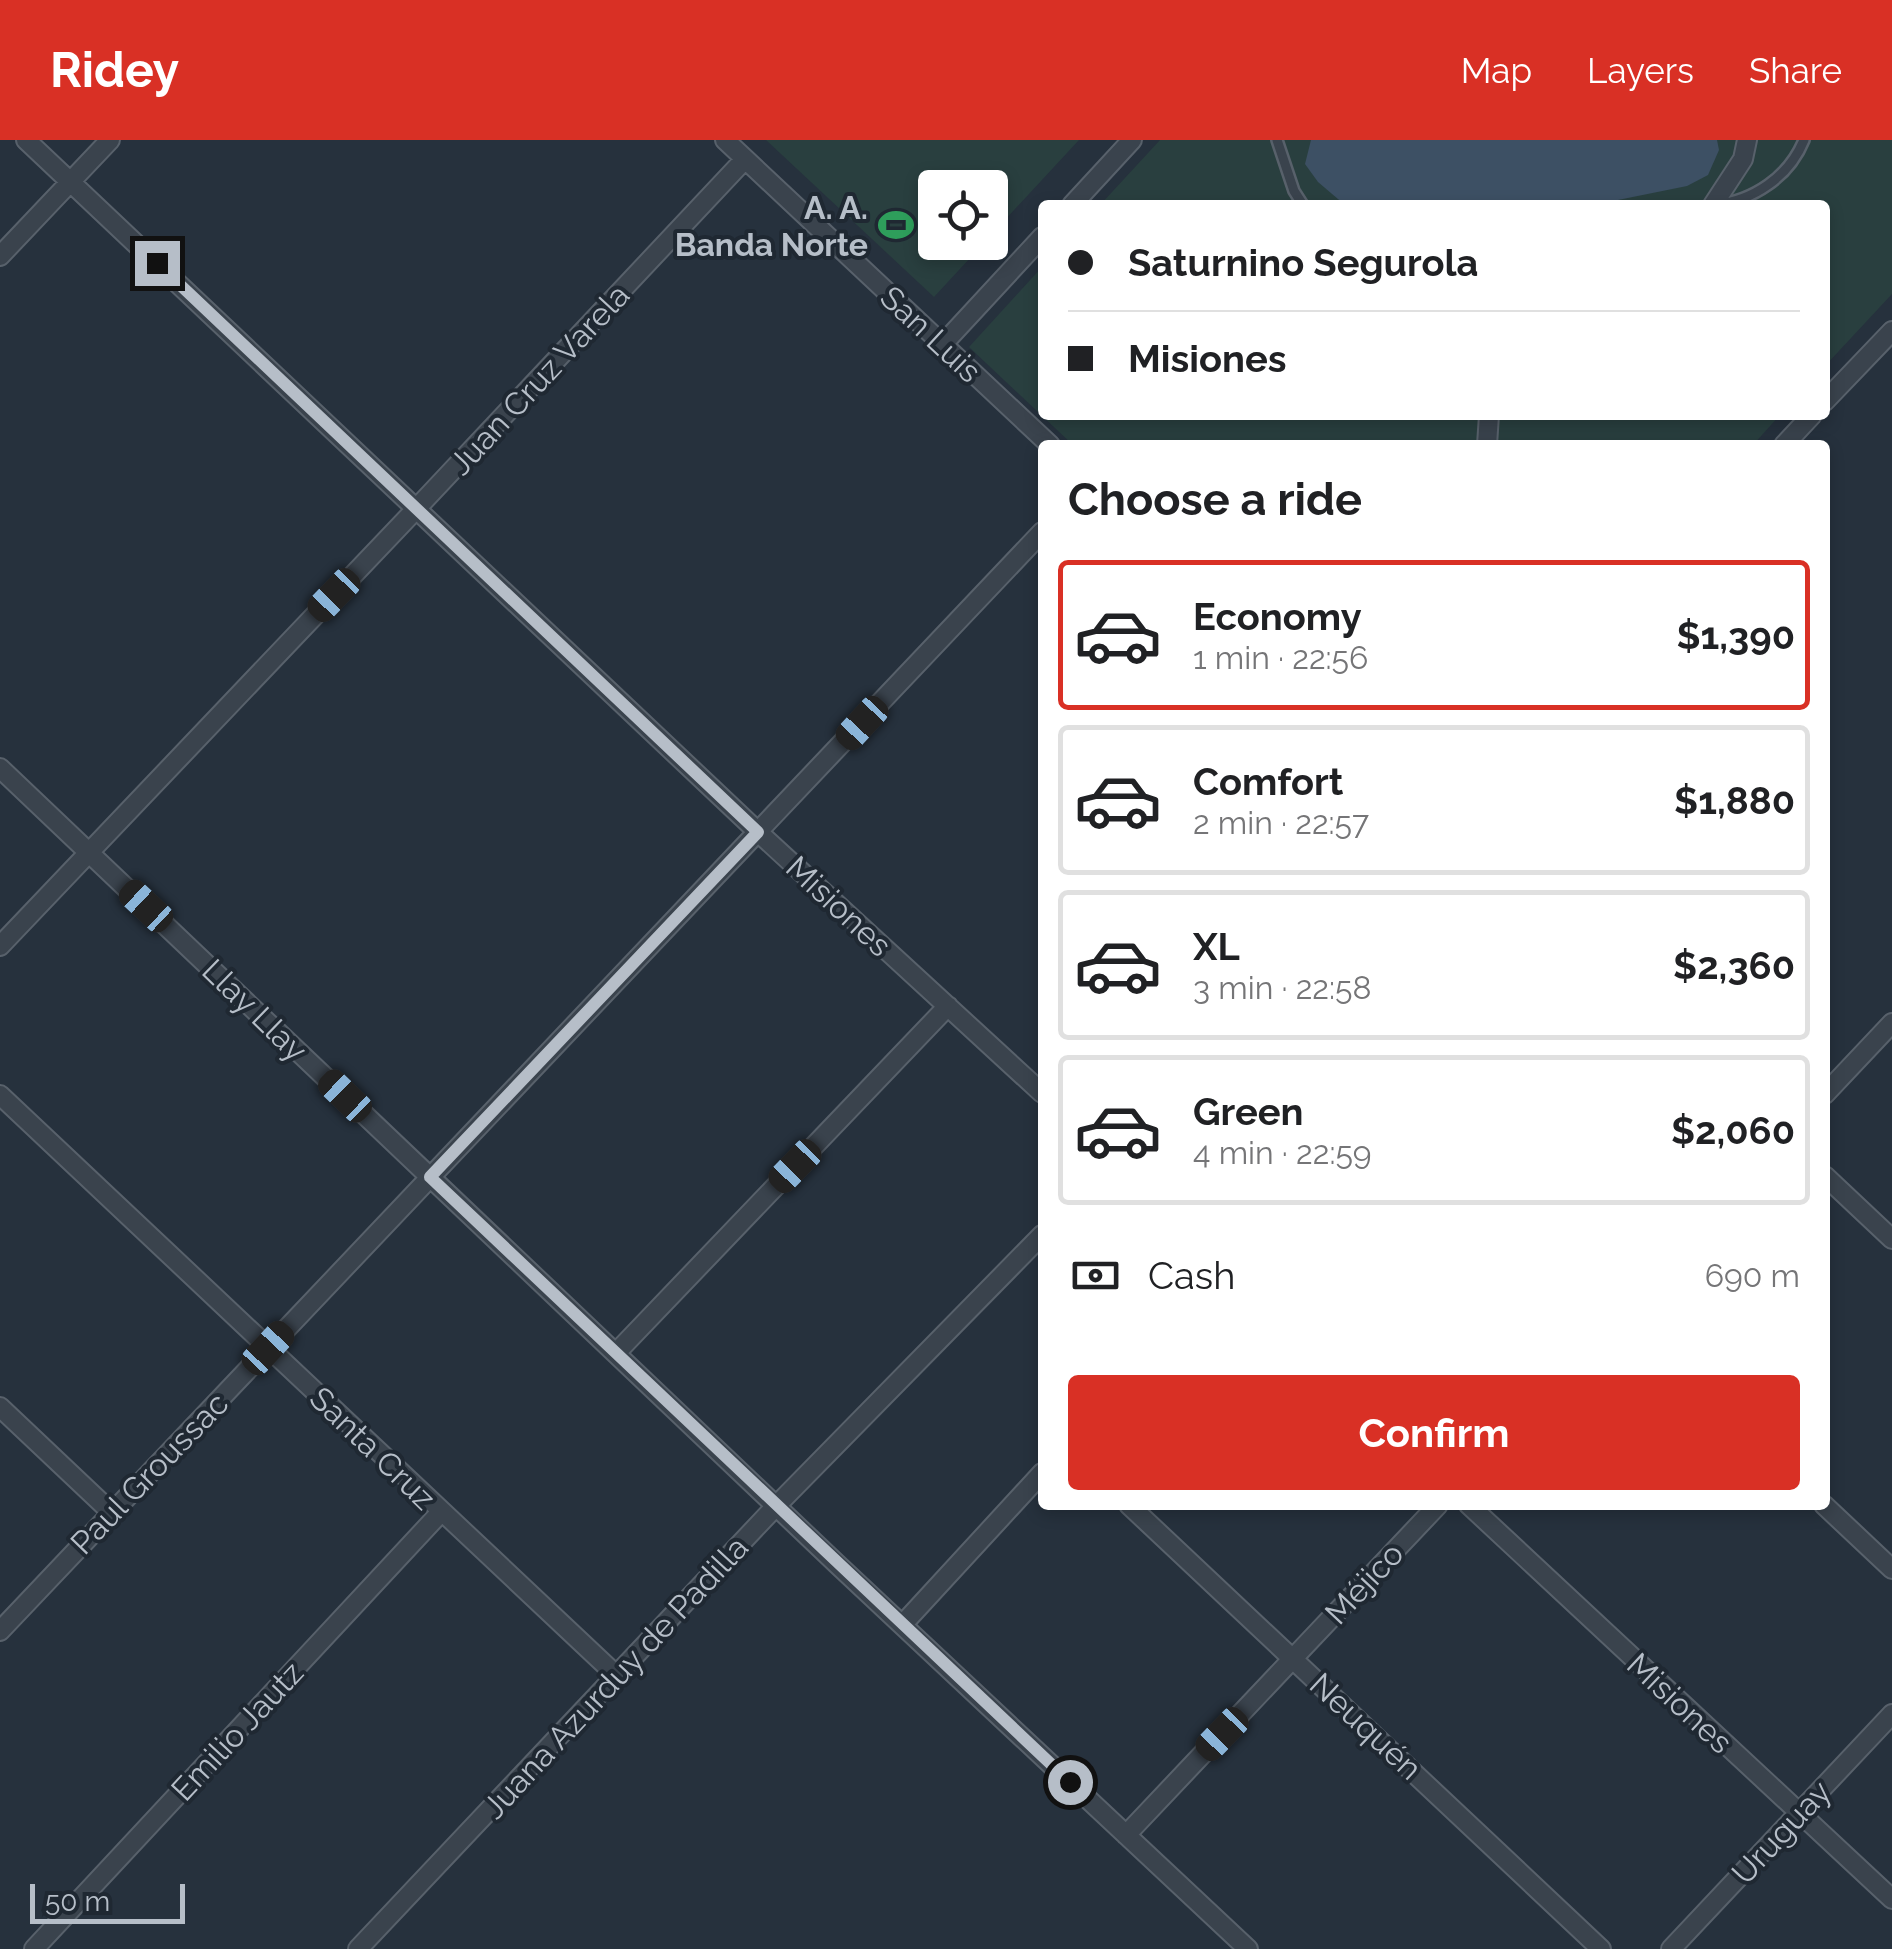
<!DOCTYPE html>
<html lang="en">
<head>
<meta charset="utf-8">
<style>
	body { margin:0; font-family:Raleway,sans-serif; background:#f6f6f6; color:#202124; height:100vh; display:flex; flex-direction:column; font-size:38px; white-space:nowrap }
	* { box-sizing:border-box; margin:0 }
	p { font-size:32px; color:#757577 }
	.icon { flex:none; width:55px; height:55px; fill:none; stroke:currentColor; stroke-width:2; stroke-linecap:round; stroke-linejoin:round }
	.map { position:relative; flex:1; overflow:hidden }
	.sheet { position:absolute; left:1038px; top:300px; width:792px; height:1070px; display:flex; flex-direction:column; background:#fff; border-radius:10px; box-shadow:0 5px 15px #0003 }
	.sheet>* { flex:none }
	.banner { position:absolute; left:1038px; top:60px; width:792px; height:220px; border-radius:10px; box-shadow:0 5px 15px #0003; display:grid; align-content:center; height:220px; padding:0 30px; background:#fff }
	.buttons { position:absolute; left:918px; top:30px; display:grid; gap:20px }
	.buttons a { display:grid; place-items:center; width:90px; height:90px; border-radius:10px; background:#fff; box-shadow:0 5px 15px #0003; font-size:50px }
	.scale { position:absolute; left:30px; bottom:25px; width:155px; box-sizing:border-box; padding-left:10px; border:5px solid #b6bec8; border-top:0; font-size:28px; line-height:35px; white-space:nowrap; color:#b6bec8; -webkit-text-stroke:8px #1f2832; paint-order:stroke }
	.end { position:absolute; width:45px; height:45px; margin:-22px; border:12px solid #b6bec8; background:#111; box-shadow:0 0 0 5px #111 }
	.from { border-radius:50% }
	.car { position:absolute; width:30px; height:60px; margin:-30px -15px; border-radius:12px; box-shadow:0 0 8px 2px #0007; background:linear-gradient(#222 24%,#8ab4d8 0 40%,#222 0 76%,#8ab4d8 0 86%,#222 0) }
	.banner b { display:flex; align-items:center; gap:35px; height:95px; font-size:38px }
	.banner b+b { border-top:2px solid #e0e0e0 }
	.banner i { width:25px; height:25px; background:#202124 }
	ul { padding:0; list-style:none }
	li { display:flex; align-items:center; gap:30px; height:150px; margin:0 20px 15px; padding:0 10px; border:5px solid #e0e0e0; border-radius:10px }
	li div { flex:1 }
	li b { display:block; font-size:38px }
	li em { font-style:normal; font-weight:700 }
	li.active { border-color:#d93025 }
	li>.icon { width:90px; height:90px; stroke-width:1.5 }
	h2 { padding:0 30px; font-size:45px; line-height:120px }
	.pay { display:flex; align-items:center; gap:25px; height:110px; padding:0 30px; font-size:38px }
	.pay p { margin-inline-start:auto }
	.primary-button { display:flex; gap:20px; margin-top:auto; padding:20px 30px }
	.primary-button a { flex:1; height:115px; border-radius:10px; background:#d93025; color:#fff; font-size:40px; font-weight:700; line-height:115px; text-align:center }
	header { display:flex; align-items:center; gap:60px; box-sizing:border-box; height:140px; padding:0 50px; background:#d93025; color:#fff }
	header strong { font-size:48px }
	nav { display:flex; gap:55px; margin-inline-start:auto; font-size:35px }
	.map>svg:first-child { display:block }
	.green { fill:#293f3f }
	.water { fill:#3d5064 }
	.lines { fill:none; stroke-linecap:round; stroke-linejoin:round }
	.service-casing { stroke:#58616b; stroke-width:14 }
	.minor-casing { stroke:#58616b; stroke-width:22 }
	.service { stroke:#3a434d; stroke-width:9 }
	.minor { stroke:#3a434d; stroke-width:18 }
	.route { stroke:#b6bec8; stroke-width:12 }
	.labels { text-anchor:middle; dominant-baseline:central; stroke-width:8; stroke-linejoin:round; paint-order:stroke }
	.poi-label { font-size:32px; font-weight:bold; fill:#b6bec8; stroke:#1f2832; text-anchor:end }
	.street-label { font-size:32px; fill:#b6bec8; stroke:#1f2832 }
</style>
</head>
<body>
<header>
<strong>Ridey</strong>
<nav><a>Map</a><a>Layers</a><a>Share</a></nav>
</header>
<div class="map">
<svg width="1892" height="1809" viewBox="0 0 1892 1809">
	<rect width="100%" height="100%" fill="#26313d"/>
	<path class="green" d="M766,0H1079L990,96V48H935V102L984,103L934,157Z
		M1160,0H1892V154L1825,226V65H1100Z
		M1042,127V275H1780L1753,305H1073L969,207Z"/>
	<path class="water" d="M1311,0H1717L1719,10L1708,35L1687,46L1608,62L1538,65H1345L1318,42L1305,24Z"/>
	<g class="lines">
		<defs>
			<path id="service" d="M1277,0L1294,51L1303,65
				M1714,65C1753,61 1789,37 1804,0"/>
			<path id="minor" d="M26,0L758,692L1042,953
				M725,0L1050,305
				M1072,65L1132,0
				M1713,65L1743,19L1747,0
				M0,116L110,0
				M943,204L1042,97
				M1825,261L1892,191
				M1487,305L1489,275
				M1784,305L1812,275
				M0,628L838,1425L1248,1809
				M0,806L416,369L745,19
				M1825,954L1892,883
				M0,955L616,1535
				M1825,1036L1892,1099
				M616,1213L948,866
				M0,1267L111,1372
				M1129,1365L1601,1809
				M1469,1365L1892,1759
				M1824,1365L1892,1429
				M903,1484L1042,1333
				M0,1491L1042,392
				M1126,1695L1438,1365
				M34,1809L441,1372
				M358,1809L776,1366L1042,1095
				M1671,1809L1892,1574"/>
		</defs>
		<use href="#service" class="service-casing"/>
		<use href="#minor" class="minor-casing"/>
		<use href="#service" class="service"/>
		<use href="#minor" class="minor"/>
	</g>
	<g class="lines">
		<path class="route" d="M157,123L758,692L430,1037L1070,1642"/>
	</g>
	<defs>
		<symbol id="stadium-bare" viewBox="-9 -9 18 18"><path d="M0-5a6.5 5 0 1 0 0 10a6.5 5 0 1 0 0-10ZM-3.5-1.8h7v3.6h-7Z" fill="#2e9e5b" stroke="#1f2832" stroke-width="2.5" paint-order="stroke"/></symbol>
	</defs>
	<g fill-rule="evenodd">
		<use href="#stadium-bare" x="871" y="60" width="50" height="50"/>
	</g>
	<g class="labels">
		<g class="poi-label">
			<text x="868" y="67">A. A.<tspan x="868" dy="37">Banda Norte</tspan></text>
		</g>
		<g class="street-label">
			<text transform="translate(931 194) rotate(43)">San Luis</text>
			<text transform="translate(539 239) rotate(-47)">Juan Cruz Varela</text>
			<text transform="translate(839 766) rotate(43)">Misiones</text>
			<text transform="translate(255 870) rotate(44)">Llay Llay</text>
			<text transform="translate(373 1308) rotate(44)">Santa Cruz</text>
			<text transform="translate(149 1333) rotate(-46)">Paul Groussac</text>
			<text transform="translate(1364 1443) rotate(-47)">Méjico</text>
			<text transform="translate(615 1537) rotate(-47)">Juana Azurduy de Padilla</text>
			<text transform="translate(1680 1563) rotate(43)">Misiones</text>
			<text transform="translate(1366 1586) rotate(43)">Neuquén</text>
			<text transform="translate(237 1591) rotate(-47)">Emilio Jautz</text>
			<text transform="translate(1781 1692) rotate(-47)">Uruguay</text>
		</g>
	</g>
</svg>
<div class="buttons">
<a><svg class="icon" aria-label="locate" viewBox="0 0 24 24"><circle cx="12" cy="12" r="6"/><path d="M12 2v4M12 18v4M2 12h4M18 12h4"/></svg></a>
</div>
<div class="scale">50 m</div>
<i class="end from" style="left:1070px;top:1642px"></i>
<i class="end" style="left:157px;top:123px"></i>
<i class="car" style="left:334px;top:455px;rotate:224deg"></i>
<i class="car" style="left:862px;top:583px;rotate:223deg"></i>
<i class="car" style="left:146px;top:766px;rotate:313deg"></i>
<i class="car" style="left:345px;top:956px;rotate:314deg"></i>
<i class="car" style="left:795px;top:1026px;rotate:224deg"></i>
<i class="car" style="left:268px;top:1208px;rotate:43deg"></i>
<i class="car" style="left:1222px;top:1594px;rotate:224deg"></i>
<div class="banner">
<b><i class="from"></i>Saturnino Segurola</b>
<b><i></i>Misiones</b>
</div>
<section class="sheet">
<h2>Choose a ride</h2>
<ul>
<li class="active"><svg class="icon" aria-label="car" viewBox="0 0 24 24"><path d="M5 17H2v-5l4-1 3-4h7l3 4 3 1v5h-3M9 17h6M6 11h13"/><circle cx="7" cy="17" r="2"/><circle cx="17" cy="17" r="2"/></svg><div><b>Economy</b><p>1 min · 22:56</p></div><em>$1,390</em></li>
<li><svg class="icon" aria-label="car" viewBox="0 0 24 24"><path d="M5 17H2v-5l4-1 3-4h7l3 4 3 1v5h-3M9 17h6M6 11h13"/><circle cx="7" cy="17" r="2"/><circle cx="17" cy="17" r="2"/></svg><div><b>Comfort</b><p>2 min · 22:57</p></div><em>$1,880</em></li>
<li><svg class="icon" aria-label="car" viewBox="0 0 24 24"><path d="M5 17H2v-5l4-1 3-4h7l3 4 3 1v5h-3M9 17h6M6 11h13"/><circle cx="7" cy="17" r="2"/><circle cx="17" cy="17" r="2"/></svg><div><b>XL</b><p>3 min · 22:58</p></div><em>$2,360</em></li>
<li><svg class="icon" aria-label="car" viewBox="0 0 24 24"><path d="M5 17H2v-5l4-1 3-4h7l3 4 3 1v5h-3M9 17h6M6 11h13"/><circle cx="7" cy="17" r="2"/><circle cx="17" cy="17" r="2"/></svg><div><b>Green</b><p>4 min · 22:59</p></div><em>$2,060</em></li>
</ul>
<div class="pay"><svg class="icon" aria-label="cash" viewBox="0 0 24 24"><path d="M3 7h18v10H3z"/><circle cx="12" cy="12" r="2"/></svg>Cash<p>690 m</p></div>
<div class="primary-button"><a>Confirm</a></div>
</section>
</div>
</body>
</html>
